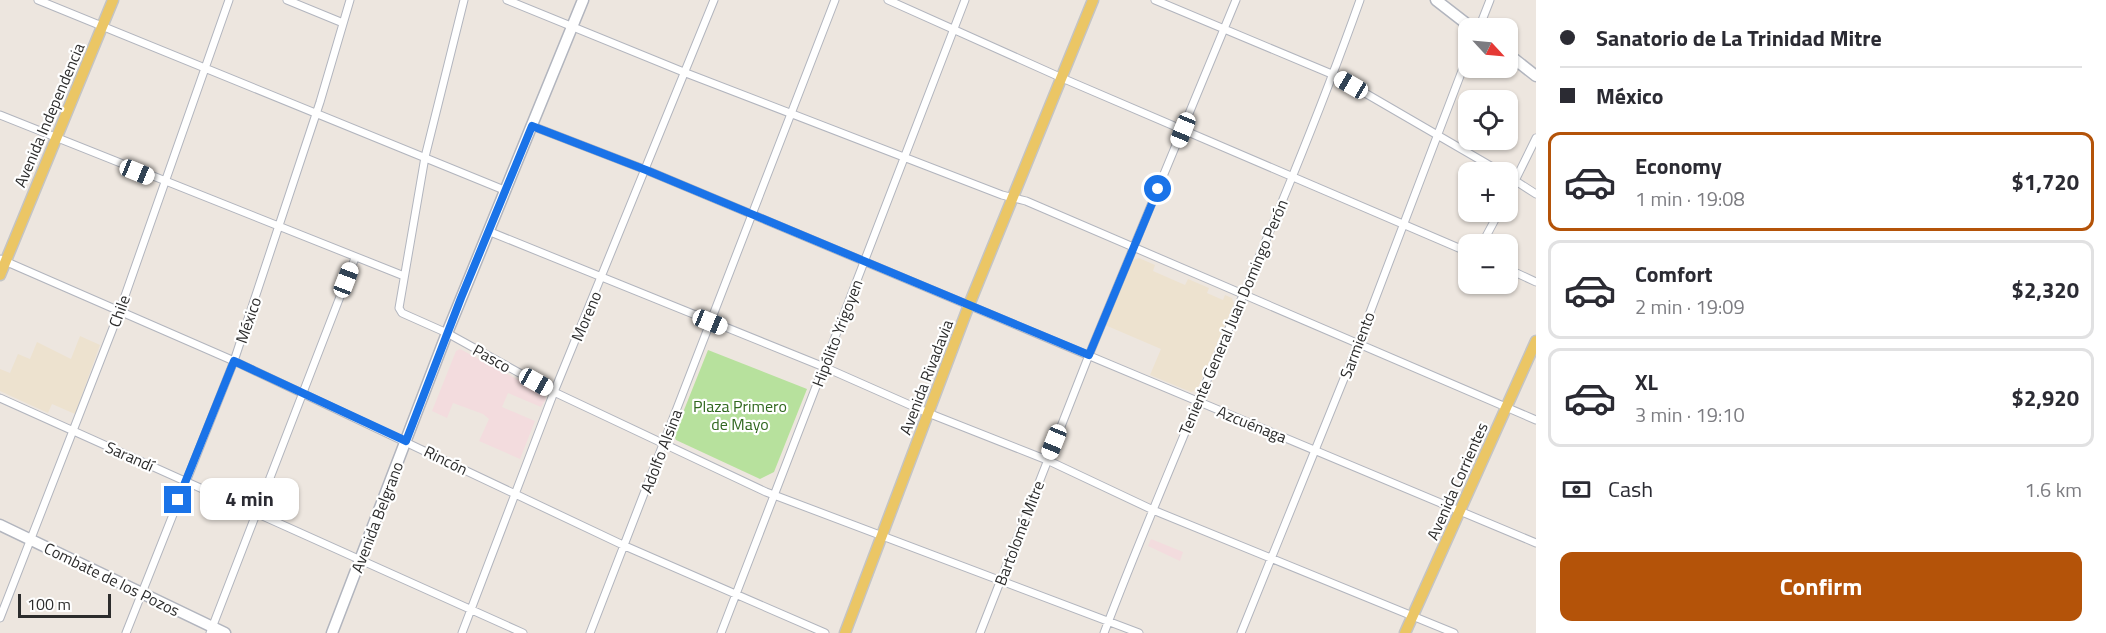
<!DOCTYPE html>
<html lang="en">
<head>
<meta charset="utf-8">
<style>
	body { margin:0; font-family:"Titillium Web",sans-serif; background:#f7f7f7; color:#2b2b33; height:100vh; display:flex; flex-direction:column; font-size:22px; white-space:nowrap }
	* { box-sizing:border-box; margin:0 }
	p { font-size:20px; color:#7c7c81 }
	.icon { flex:none; width:33px; height:33px; fill:none; stroke:currentColor; stroke-width:2; stroke-linecap:round; stroke-linejoin:round }
	.map { position:relative; flex:1; overflow:hidden }
	.side { display:flex; flex-direction:column; background:#fff; width:570px }
	.side>* { flex:none }
	.top-card { display:grid; align-content:center; height:132px; padding:0 24px; background:#fff }
	.needle { width:39px; rotate:116deg }
	.controls { position:absolute; left:1458px; top:18px; display:grid; gap:12px }
	.controls a { display:grid; place-items:center; width:60px; height:60px; border-radius:12px; background:#fff; box-shadow:0 2px 4px #0004; font-size:30px }
	.scale { position:absolute; left:18px; bottom:15px; width:93px; box-sizing:border-box; padding-left:6px; border:3px solid #2c2c2c; border-top:0; font-size:16px; line-height:21px; white-space:nowrap; color:#2c2c2c; -webkit-text-stroke:4px #fff; paint-order:stroke }
	.end { position:absolute; width:27px; height:27px; margin:-14px; border:8px solid #1a73e8; background:#fff; box-shadow:0 0 0 3px #fff }
	.from { border-radius:50% }
	.bubble { position:absolute; height:42px; border-radius:12px; background:#fff; box-shadow:0 2px 4px #0004; font-size:20px; font-weight:700; line-height:42px; text-align:center }
	.car { position:absolute; width:18px; height:36px; margin:-18px -9px; border-radius:8px; box-shadow:0 0 4px 2px #0007; background:linear-gradient(#fff 24%,#345 0 40%,#fff 0 76%,#345 0 86%,#fff 0) }
	.top-card b { display:flex; align-items:center; gap:21px; height:57px; font-size:22px }
	.top-card b+b { border-top:2px solid #e1e1e2 }
	.top-card i { width:15px; height:15px; background:#2b2b33 }
	ul { padding:0; list-style:none }
	li { display:flex; align-items:center; gap:18px; height:99px; margin:0 12px 9px; padding:0 12px; border:3px solid #e1e1e2; border-radius:12px }
	li div { flex:1 }
	li b { display:block; font-size:22px }
	li em { font-style:normal; font-weight:700 }
	li.active { border-color:#b45309 }
	li>.icon { width:54px; height:54px; stroke-width:1.5 }
	.pay { display:flex; align-items:center; gap:15px; height:66px; padding:0 24px; font-size:22px }
	.pay p { margin-inline-start:auto }
	.cta { display:flex; gap:12px; margin-top:auto; padding:12px 24px }
	.cta a { flex:1; height:69px; border-radius:12px; background:#b45309; color:#fff; font-size:24px; font-weight:700; line-height:69px; text-align:center }
	main { display:flex; flex:1; min-height:0 }
	.map>svg:first-child { display:block }
	.education { fill:#ede2cf }
	.medical { fill:#f3dcde }
	.green { fill:#b7e19d }
	.lines { fill:none; stroke-linecap:round; stroke-linejoin:round }
	.street-casing { stroke:#b2b5be; stroke-width:9 }
	.secondary-casing { stroke:#b2b5be; stroke-width:13 }
	.primary-casing { stroke:#c4c4c4; stroke-width:13 }
	.street { stroke:#fff; stroke-width:7 }
	.secondary { stroke:#fff; stroke-width:10 }
	.primary { stroke:#ebc665; stroke-width:10 }
	.route { stroke:#1a73e8; stroke-width:8 }
	.labels { text-anchor:middle; dominant-baseline:central; stroke-width:4.5; stroke-linejoin:round; paint-order:stroke }
	.street-label { font-size:16px; fill:#2c2c2c; stroke:#fff }
	.park-label { font-size:16px; fill:#30671e; stroke:#fff }
</style>
</head>
<body>
<main>
<div class="map">
<svg width="1536" height="633" viewBox="0 0 1536 633">
	<rect width="100%" height="100%" fill="#ede6df"/>
	<path class="education" d="M1139,258L1155,265L1153,271L1185,285L1188,279L1209,288L1207,293L1223,300L1225,295L1232,298L1234,304L1197,390L1191,392L1150,375L1161,349L1105,325L1133,260Z
		M80,336L100,345L75,414L52,404L48,413L0,391V369L10,373L18,354L30,359L37,342L71,359Z"/>
	<path class="medical" d="M460,349L543,393L546,399L541,407L508,393L502,407L535,421L520,459L479,441L489,419L483,414L453,403L447,418L432,411L456,351Z
		M1151,539L1183,552L1180,561L1148,546Z"/>
	<path class="green" d="M708,350L807,389L774,472L760,479L676,440L674,435Z"/>
	<g class="lines">
		<defs>
			<path id="street" d="M38,0L504,190
				M287,0L343,23
				M464,0L425,157L399,308L402,313L447,333L554,392L766,492L1139,633
				M507,0L686,73L1002,195L1026,201L1536,420
				M888,0L1062,78L1468,252
				M1155,0L1334,75L1501,172
				M1479,28L1490,0
				M0,115L404,276
				M532,126L646,170L1536,543
				M1508,176L1536,194
				M1508,195L1536,138
				M488,231L824,367L928,413L1047,460L1153,510L1454,633
				M1482,244L1499,212
				M0,259L234,361L625,546L825,633
				M1508,269L1536,282
				M0,398L523,633
				M0,618L120,310L229,0
				M126,633L234,361L320,102L350,0
				M210,633L355,258
				M462,633L554,392L714,0
				M590,633L835,0
				M721,633L965,0
				M980,633L1089,355L1236,0
				M1104,633C1185,420 1284,214 1360,0
				M1241,633L1358,344L1468,55"/>
			<path id="secondary" d="M1436,0L1472,28
				M1508,54L1536,76
				M0,525L225,633
				M332,633L447,333L583,0"/>
			<path id="primary" d="M0,275L113,0
				M845,633L969,305L1093,0
				M1405,633L1536,341"/>
		</defs>
		<use href="#street" class="street-casing"/>
		<use href="#secondary" class="secondary-casing"/>
		<use href="#primary" class="primary-casing"/>
		<use href="#street" class="street"/>
		<use href="#secondary" class="secondary"/>
		<use href="#primary" class="primary"/>
	</g>
	<g class="lines">
		<path class="route" d="M178,500L234,361L406,441L461,298L532,126L646,170L1089,355L1158,189"/>
	</g>
	<g class="labels">
		<g class="street-label">
			<text transform="translate(49 115) rotate(-67)">Avenida Independencia</text>
			<text transform="translate(119 311) rotate(-70)">Chile</text>
			<text transform="translate(586 316) rotate(-67)">Moreno</text>
			<text transform="translate(1233 317) rotate(-67)">Teniente General Juan Domingo Perón</text>
			<text transform="translate(248 320) rotate(-71)">México</text>
			<text transform="translate(837 333) rotate(-69)">Hipólito Yrigoyen</text>
			<text transform="translate(1357 345) rotate(-69)">Sarmiento</text>
			<text transform="translate(492 358) rotate(29)">Pasco</text>
			<text transform="translate(926 377) rotate(-69)">Avenida Rivadavia</text>
			<text transform="translate(1252 424) rotate(22)">Azcuénaga</text>
			<text transform="translate(661 451) rotate(-69)">Adolfo Alsina</text>
			<text transform="translate(130 456) rotate(24)">Sarandí</text>
			<text transform="translate(446 460) rotate(26)">Rincón</text>
			<text transform="translate(1457 481) rotate(-66)">Avenida Corrientes</text>
			<text transform="translate(377 517) rotate(-69)">Avenida Belgrano</text>
			<text transform="translate(1019 533) rotate(-69)">Bartolomé Mitre</text>
			<text transform="translate(112 579) rotate(26)">Combate de los Pozos</text>
		</g>
		<g class="park-label">
			<text x="740" y="406">Plaza Primero<tspan x="740" dy="18">de Mayo</tspan></text>
		</g>
	</g>
</svg>
<div class="controls">
<a><svg class="needle" viewBox="-14 -14 28 28"><path d="M0-13l5 13h-10z" fill="#e53935"/><path d="M0 13l5-13h-10z" fill="#7c7c81"/></svg></a>
<a><svg class="icon" aria-label="locate" viewBox="0 0 24 24"><circle cx="12" cy="12" r="6"/><path d="M12 2v4M12 18v4M2 12h4M18 12h4"/></svg></a>
<a>+</a>
<a>−</a>
</div>
<div class="scale">100 m</div>
<i class="end from" style="left:1158px;top:189px"></i>
<i class="end" style="left:178px;top:500px"></i>
<div class="bubble" style="left:200px;top:478px;width:99px">4 min</div>
<i class="car" style="left:1351px;top:85px;rotate:300deg"></i>
<i class="car" style="left:1183px;top:130px;rotate:202deg"></i>
<i class="car" style="left:137px;top:172px;rotate:112deg"></i>
<i class="car" style="left:346px;top:280px;rotate:21deg"></i>
<i class="car" style="left:710px;top:322px;rotate:112deg"></i>
<i class="car" style="left:536px;top:382px;rotate:119deg"></i>
<i class="car" style="left:1054px;top:442px;rotate:202deg"></i>
</div>
<section class="side">
<div class="top-card">
<b><i class="from"></i>Sanatorio de La Trinidad Mitre</b>
<b><i></i>México</b>
</div>
<ul>
<li class="active"><svg class="icon" aria-label="car" viewBox="0 0 24 24"><path d="M5 17H2v-5l4-1 3-4h7l3 4 3 1v5h-3M9 17h6M6 11h13"/><circle cx="7" cy="17" r="2"/><circle cx="17" cy="17" r="2"/></svg><div><b>Economy</b><p>1 min · 19:08</p></div><em>$1,720</em></li>
<li><svg class="icon" aria-label="car" viewBox="0 0 24 24"><path d="M5 17H2v-5l4-1 3-4h7l3 4 3 1v5h-3M9 17h6M6 11h13"/><circle cx="7" cy="17" r="2"/><circle cx="17" cy="17" r="2"/></svg><div><b>Comfort</b><p>2 min · 19:09</p></div><em>$2,320</em></li>
<li><svg class="icon" aria-label="car" viewBox="0 0 24 24"><path d="M5 17H2v-5l4-1 3-4h7l3 4 3 1v5h-3M9 17h6M6 11h13"/><circle cx="7" cy="17" r="2"/><circle cx="17" cy="17" r="2"/></svg><div><b>XL</b><p>3 min · 19:10</p></div><em>$2,920</em></li>
</ul>
<div class="pay"><svg class="icon" aria-label="cash" viewBox="0 0 24 24"><path d="M3 7h18v10H3z"/><circle cx="12" cy="12" r="2"/></svg>Cash<p>1.6 km</p></div>
<div class="cta"><a>Confirm</a></div>
</section>
</main>
</body>
</html>
